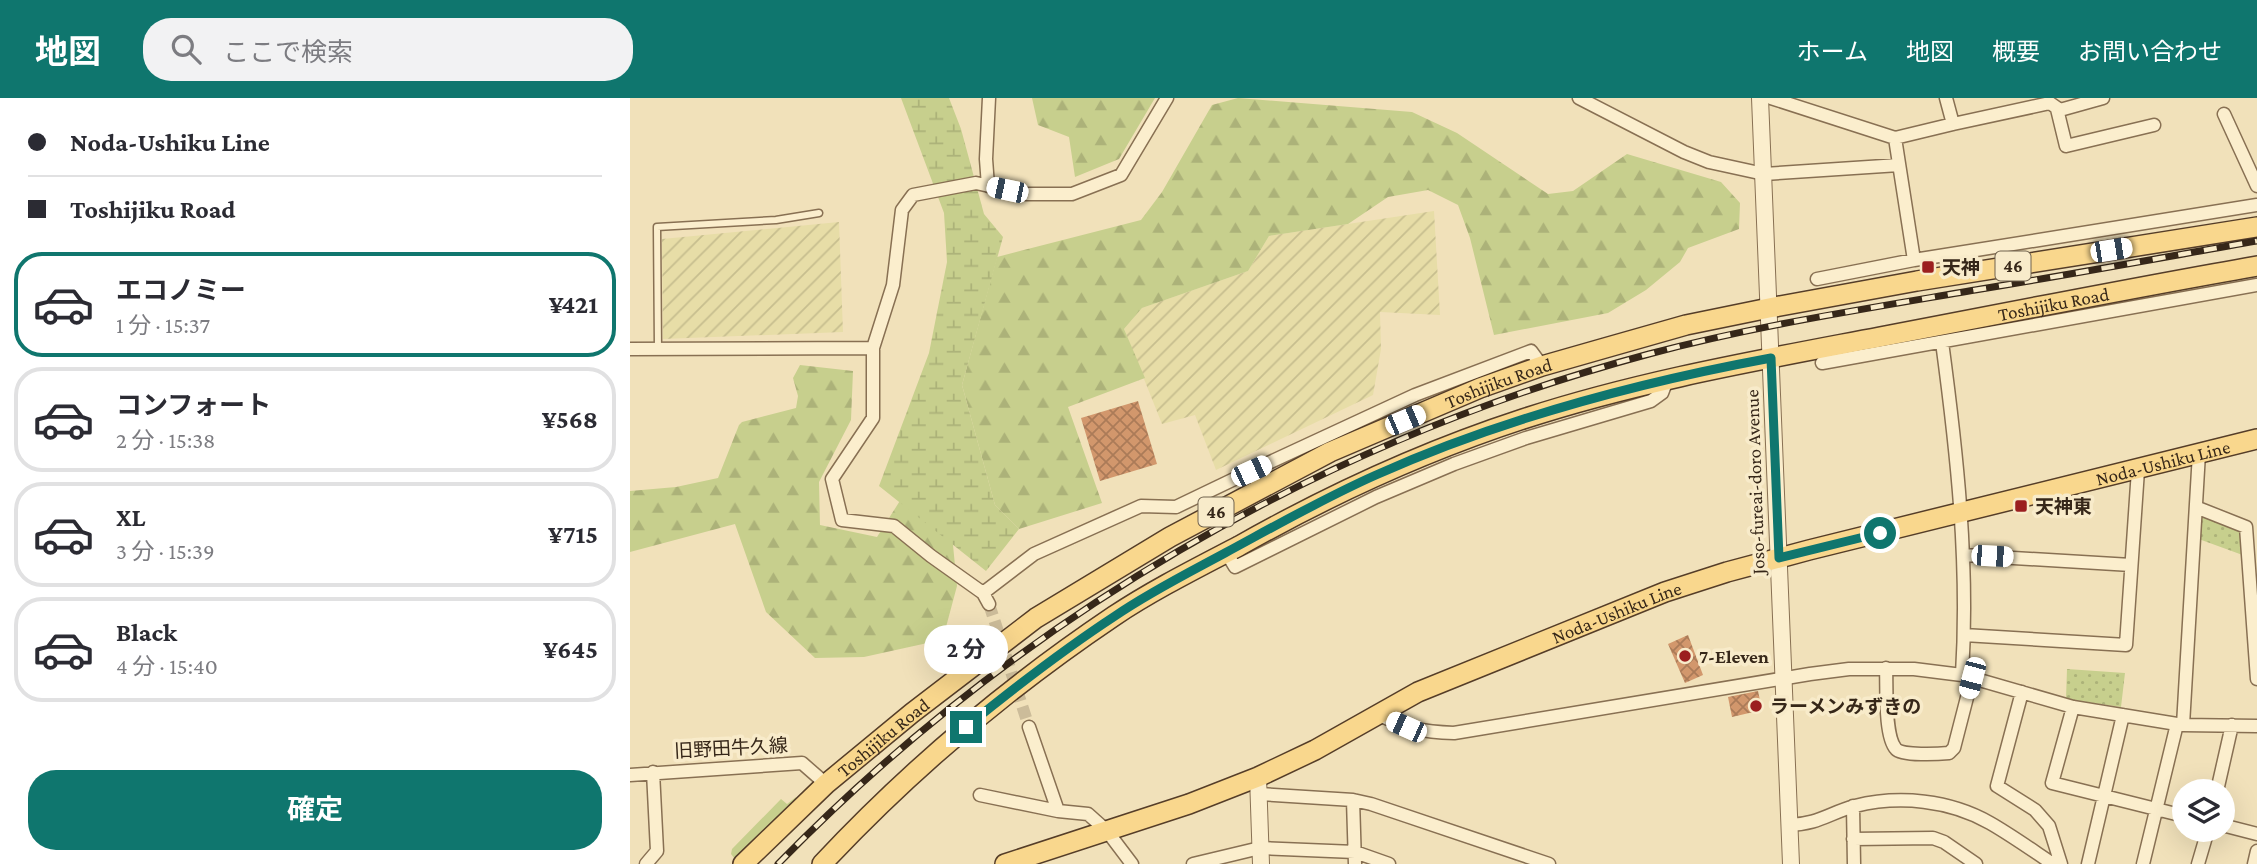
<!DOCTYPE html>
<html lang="ja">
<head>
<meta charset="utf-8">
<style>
	body { margin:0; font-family:"Crimson Pro","Noto Sans JP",serif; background:#f2f2f3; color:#2b2b33; height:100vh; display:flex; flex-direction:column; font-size:26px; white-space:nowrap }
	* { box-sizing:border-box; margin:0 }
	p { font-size:23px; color:#7c7c81 }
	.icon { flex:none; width:38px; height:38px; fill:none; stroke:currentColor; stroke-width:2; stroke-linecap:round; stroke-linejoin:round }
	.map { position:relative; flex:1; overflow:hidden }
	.sheet { display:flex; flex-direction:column; background:#fff; width:630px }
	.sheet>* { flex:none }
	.hud { display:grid; align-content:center; height:154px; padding:0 28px; background:#fff }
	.fabs { position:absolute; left:1542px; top:681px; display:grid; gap:14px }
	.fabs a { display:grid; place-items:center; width:63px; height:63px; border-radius:50%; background:#fff; box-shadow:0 7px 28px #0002; font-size:35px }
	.end { position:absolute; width:32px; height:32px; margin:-16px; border:9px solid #0f766e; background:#fff; box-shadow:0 0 0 4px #fff }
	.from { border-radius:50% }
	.bubble { position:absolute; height:49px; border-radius:24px; background:#fff; box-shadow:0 7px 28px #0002; font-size:23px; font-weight:700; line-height:49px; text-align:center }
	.car { position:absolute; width:21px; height:42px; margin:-21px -10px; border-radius:9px; box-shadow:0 0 5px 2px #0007; background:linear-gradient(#fff 24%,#345 0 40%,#fff 0 76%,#345 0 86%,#fff 0) }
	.hud b { display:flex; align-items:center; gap:24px; height:66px; font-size:26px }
	.hud b+b { border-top:2px solid #e1e1e2 }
	.hud i { width:18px; height:18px; background:#2b2b33 }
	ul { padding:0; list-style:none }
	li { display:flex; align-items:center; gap:21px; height:105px; margin:0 14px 10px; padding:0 14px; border:4px solid #e1e1e2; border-radius:28px }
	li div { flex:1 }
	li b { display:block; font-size:26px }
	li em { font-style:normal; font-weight:700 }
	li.current { border-color:#0f766e }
	li>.icon { width:63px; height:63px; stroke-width:1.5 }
	.button { display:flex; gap:14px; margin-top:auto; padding:14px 28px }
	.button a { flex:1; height:80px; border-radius:28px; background:#0f766e; color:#fff; font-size:28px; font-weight:700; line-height:80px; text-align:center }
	header { display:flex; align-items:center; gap:42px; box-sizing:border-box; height:98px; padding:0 35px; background:#0f766e; color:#fff }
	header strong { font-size:33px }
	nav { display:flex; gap:38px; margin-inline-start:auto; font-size:24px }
	.search { width:490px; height:63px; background:#f2f2f3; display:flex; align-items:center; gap:18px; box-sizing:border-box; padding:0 24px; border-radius:28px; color:#7c7c81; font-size:26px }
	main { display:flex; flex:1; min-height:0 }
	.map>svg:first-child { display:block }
	.farmland { fill:url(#farmland-furrows) }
	.green { fill:#c7cf8d }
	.forest { fill:url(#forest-firs) }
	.wetland { fill:url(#wetland-marsh) }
	.park { fill:url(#park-dots) }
	.building { fill:url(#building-cross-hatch) }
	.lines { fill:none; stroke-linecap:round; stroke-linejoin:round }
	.minor-tunnel { stroke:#ccbc9a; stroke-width:12; stroke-dasharray:12 6; stroke-linecap:butt }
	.service-casing { stroke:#887053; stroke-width:9 }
	.minor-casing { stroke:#887053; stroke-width:15 }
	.tertiary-casing { stroke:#887053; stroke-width:18 }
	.primary-casing { stroke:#553d28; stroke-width:22 }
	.service { stroke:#fbeecd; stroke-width:6 }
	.minor { stroke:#fbeecd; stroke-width:12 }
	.tertiary { stroke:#fbeecd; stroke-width:16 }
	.primary { stroke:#f9d78d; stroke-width:19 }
	.rail-casing { stroke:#362719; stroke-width:7 }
	.rail { stroke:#f8ebca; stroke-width:4.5; stroke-dasharray:13; stroke-linecap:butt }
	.route { stroke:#0f766e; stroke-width:9 }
	.poi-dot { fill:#9b1f1f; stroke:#f8ebca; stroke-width:2.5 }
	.labels { text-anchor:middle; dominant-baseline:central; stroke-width:7; stroke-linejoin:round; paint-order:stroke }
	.shield { fill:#f8ebca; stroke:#70624e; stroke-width:2 }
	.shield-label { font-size:18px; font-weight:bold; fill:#362719 }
	.poi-label { font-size:19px; font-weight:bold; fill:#362719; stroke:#f8ebca; text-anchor:start }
	.street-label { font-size:19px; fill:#362719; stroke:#f8ebca }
</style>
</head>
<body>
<header>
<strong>地図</strong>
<div class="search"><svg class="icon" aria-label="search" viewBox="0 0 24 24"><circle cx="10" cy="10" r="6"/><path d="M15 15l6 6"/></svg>ここで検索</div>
<nav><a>ホーム</a><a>地図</a><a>概要</a><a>お問い合わせ</a></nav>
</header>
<main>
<section class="sheet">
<div class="hud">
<b><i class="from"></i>Noda-Ushiku Line</b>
<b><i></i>Toshijiku Road</b>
</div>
<ul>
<li class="current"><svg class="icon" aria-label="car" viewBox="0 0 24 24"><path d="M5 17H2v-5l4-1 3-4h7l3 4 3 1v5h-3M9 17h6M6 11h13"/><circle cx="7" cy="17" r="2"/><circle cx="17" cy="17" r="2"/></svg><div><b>エコノミー</b><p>1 分 · 15:37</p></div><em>¥421</em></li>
<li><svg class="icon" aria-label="car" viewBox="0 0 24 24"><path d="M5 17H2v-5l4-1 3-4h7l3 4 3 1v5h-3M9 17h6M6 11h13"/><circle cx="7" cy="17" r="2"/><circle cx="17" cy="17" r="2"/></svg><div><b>コンフォート</b><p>2 分 · 15:38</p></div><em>¥568</em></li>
<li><svg class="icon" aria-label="car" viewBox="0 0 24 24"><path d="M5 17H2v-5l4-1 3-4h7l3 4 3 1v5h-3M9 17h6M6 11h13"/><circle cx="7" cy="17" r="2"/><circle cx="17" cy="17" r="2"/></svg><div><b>XL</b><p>3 分 · 15:39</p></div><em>¥715</em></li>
<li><svg class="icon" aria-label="car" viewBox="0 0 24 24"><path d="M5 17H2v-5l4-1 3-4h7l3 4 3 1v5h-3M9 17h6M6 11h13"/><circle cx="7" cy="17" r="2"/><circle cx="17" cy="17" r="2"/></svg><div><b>Black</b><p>4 分 · 15:40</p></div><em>¥645</em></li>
</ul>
<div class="button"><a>確定</a></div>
</section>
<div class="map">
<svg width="1627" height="766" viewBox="0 0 1627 766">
	<defs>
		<pattern id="farmland-furrows" width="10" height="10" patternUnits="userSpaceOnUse" patternTransform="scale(1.75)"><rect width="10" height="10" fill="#e7dda7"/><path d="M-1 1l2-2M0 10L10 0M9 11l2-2" fill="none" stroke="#c7be8f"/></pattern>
		<pattern id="forest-firs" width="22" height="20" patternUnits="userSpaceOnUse" patternTransform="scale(1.75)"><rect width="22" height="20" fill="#c7cf8d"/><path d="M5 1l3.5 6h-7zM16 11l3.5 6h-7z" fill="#acb279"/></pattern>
		<pattern id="wetland-marsh" width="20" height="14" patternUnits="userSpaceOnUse" patternTransform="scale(1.75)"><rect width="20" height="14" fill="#c7cf8d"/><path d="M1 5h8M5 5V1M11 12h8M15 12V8" fill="none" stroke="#acb279"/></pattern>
		<pattern id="park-dots" width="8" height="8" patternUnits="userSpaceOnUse" patternTransform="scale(1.75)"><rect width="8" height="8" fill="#c7cf8d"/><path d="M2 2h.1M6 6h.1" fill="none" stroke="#acb279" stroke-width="1.8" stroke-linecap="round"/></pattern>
		<pattern id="building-cross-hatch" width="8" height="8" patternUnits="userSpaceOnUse" patternTransform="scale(1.75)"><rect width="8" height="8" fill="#d2976c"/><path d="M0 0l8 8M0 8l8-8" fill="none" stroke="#ab7b58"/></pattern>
	</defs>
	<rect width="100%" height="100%" fill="#f1e1ba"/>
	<path class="farmland" d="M804,113L810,217L750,214L751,251L743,297L586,372L565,317L532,326L494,231L512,210L618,173L639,138Z
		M209,124L213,234L33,241L32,141Z"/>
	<path class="green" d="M166,699L165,705L108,765L101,756L102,751L151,701L157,706Z"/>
	<path class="forest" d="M402,0H525L489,61L445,79L439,39L408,27Z
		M608,0L782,14L827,35L918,96L943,93L997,56L1091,84L1110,105L1109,131L1058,150L1050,164L1016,192L978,215L864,237L840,140L828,107L798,92L758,99L718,126L639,138L618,173L512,210L494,231L515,280L438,309L472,405L389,431L365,407L332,287L367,159L511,122L532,94L582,7Z
		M170,267L223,273L221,322L189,384L190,427L247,439L273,398L319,406L327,488L316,529L302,544L234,559L185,560L136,514L105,426L0,454V393L46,389L88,380L109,327L112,324L166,310L168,298L163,280Z"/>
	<path class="wetland" d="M271,0H319L331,31L354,116L373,139L332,287L365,407L389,431L356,473L249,388L299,255L317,164L314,115Z"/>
	<path class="park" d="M1568,410L1613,428L1618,459L1566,440Z
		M1437,571L1495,575L1491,609L1436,601Z"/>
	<path class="building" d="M508,303L527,366L470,383L451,320Z
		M1058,537L1073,577L1055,585L1038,546Z
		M1128,593L1132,612L1102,619L1098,599Z"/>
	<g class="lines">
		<path class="minor-tunnel" d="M359,506L399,629"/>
		<defs>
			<path id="service" d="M28,251L27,129L146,122L189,115"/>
			<path id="minor" d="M949,0L1054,54L1079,64L1134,76L1269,67
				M1141,0L1265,40L1323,26L1420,5L1430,12L1473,0
				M1316,0L1323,26
				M1427,11L1436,48L1524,27
				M1594,16L1627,88
				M1265,40L1284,162
				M358,88L356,61L359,0
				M1187,181L1284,162L1627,107
				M1312,244C1327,355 1339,465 1332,577
				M0,251L243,250
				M1192,265L1627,187
				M621,373L785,297L901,253L912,268
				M1568,410L1616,429L1627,581
				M596,454L605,469L746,399L824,366L896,340L1021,303L1032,295L1037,282
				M1334,457L1501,467
				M353,495L404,456L511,408L546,409L621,373L624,380
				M359,506L353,495L301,458L264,428L212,422L202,381L243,320V250L263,187L272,112L283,97L346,85L396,96H442L491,77L537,0
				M1334,537L1496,547L1508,372
				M1256,570C1257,588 1254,638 1266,651C1272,658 1309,656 1319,655L1324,650L1342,580
				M1392,594L1367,688L1405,712L1419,728L1431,766
				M1443,609L1422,685L1554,718
				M747,616C777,630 791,634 824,635L1180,576L1219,571H1284L1332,577L1443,609L1553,627L1627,628
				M1553,627L1569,355
				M399,629L428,713
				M0,677L172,665L196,686
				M1587,693L1602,627
				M629,696L723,702L741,706L919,766
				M350,697L428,713L458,716L477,733L502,766
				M723,702L725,766
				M1223,708L1224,766
				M1159,727C1189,726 1199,715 1225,708C1269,697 1320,702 1360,725C1381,737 1402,752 1423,766
				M1592,727L1627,736
				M1223,741L1303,740L1314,744L1346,766
				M16,766L27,753L23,674
				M563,766L630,750L725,754L759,766
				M1458,766L1493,617
				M1513,766L1547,626
				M1568,766L1578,732
				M1624,766L1627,753"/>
			<path id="tertiary" d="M1130,0L1161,766
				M628,679L631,766"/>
			<g id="primary">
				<path id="s1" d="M113,766L196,686L282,615L406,520L540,439L700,354L850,290L912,268L975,250L1056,227L1139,210L1287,183L1627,129"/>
				<path id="s2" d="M192,766C279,673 377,590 484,518C523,492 567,470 609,448C701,396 792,354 893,321C1009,283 1130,262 1250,239C1376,215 1501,190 1627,168"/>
				<path id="s3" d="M375,766L559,706L628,679L685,652L788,594L1035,494L1097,474L1179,452L1627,341"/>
			</g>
		</defs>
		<use href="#service" class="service-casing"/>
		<use href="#minor" class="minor-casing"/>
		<use href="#tertiary" class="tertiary-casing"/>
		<use href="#primary" class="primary-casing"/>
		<use href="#service" class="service"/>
		<use href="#minor" class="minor"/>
		<use href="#tertiary" class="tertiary"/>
		<use href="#primary" class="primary"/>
		<defs>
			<path id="rail" d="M148,766C386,522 690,344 1019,256C1128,227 1240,210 1351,191C1443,176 1535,159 1627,143"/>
		</defs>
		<use href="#rail" class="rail-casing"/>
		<use href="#rail" class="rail"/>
	</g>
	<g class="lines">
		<path class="route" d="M336,629C384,590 433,552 485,518C520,494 558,475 595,455C645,428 694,400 746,377C871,321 1006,285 1141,260L1149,460L1250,435"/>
	</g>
	<g class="poi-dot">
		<rect x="1291" y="162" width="14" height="14" rx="3.5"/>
		<rect x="1384" y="401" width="14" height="14" rx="3.5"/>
		<circle cx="1055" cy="558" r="7"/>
		<circle cx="1126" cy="608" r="7"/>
	</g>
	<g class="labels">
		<g class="shield">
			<rect x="1365.5" y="153.5" width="35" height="29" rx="5"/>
			<rect x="568.5" y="399.5" width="35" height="29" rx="5"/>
		</g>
		<g class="shield-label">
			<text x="1383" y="168">46</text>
			<text x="586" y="414">46</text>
		</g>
		<g class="poi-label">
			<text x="1312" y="169">天神</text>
			<text x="1405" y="408">天神東</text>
			<text x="1069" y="558">7-Eleven</text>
			<text x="1140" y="608">ラーメンみずきの</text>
		</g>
		<g class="street-label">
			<text stroke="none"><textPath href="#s2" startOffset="1382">Toshijiku Road</textPath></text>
			<text stroke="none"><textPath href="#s1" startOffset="903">Toshijiku Road</textPath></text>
			<text stroke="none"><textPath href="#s3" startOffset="1230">Noda-Ushiku Line</textPath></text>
			<text transform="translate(1125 384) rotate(-92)">Joso-fureai-doro Avenue</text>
			<text stroke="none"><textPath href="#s3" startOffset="663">Noda-Ushiku Line</textPath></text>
			<text stroke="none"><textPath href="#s1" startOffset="189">Toshijiku Road</textPath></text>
			<text transform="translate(101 650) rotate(-3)">旧野田牛久線</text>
		</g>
	</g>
</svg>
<div class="fabs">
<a><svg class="icon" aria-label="layers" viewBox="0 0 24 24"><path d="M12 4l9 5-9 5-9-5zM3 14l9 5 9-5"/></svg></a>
</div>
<i class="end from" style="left:1250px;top:435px"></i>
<i class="end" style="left:336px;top:629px"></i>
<div class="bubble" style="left:294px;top:527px;width:84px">2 分</div>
<i class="car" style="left:377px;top:92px;rotate:282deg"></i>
<i class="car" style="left:1481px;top:152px;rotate:81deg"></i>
<i class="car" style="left:775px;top:322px;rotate:67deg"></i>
<i class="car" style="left:621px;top:373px;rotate:65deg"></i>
<i class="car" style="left:1362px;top:458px;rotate:93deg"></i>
<i class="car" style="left:1342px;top:580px;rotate:195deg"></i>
<i class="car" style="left:776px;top:629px;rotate:294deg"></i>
</div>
</main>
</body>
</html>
